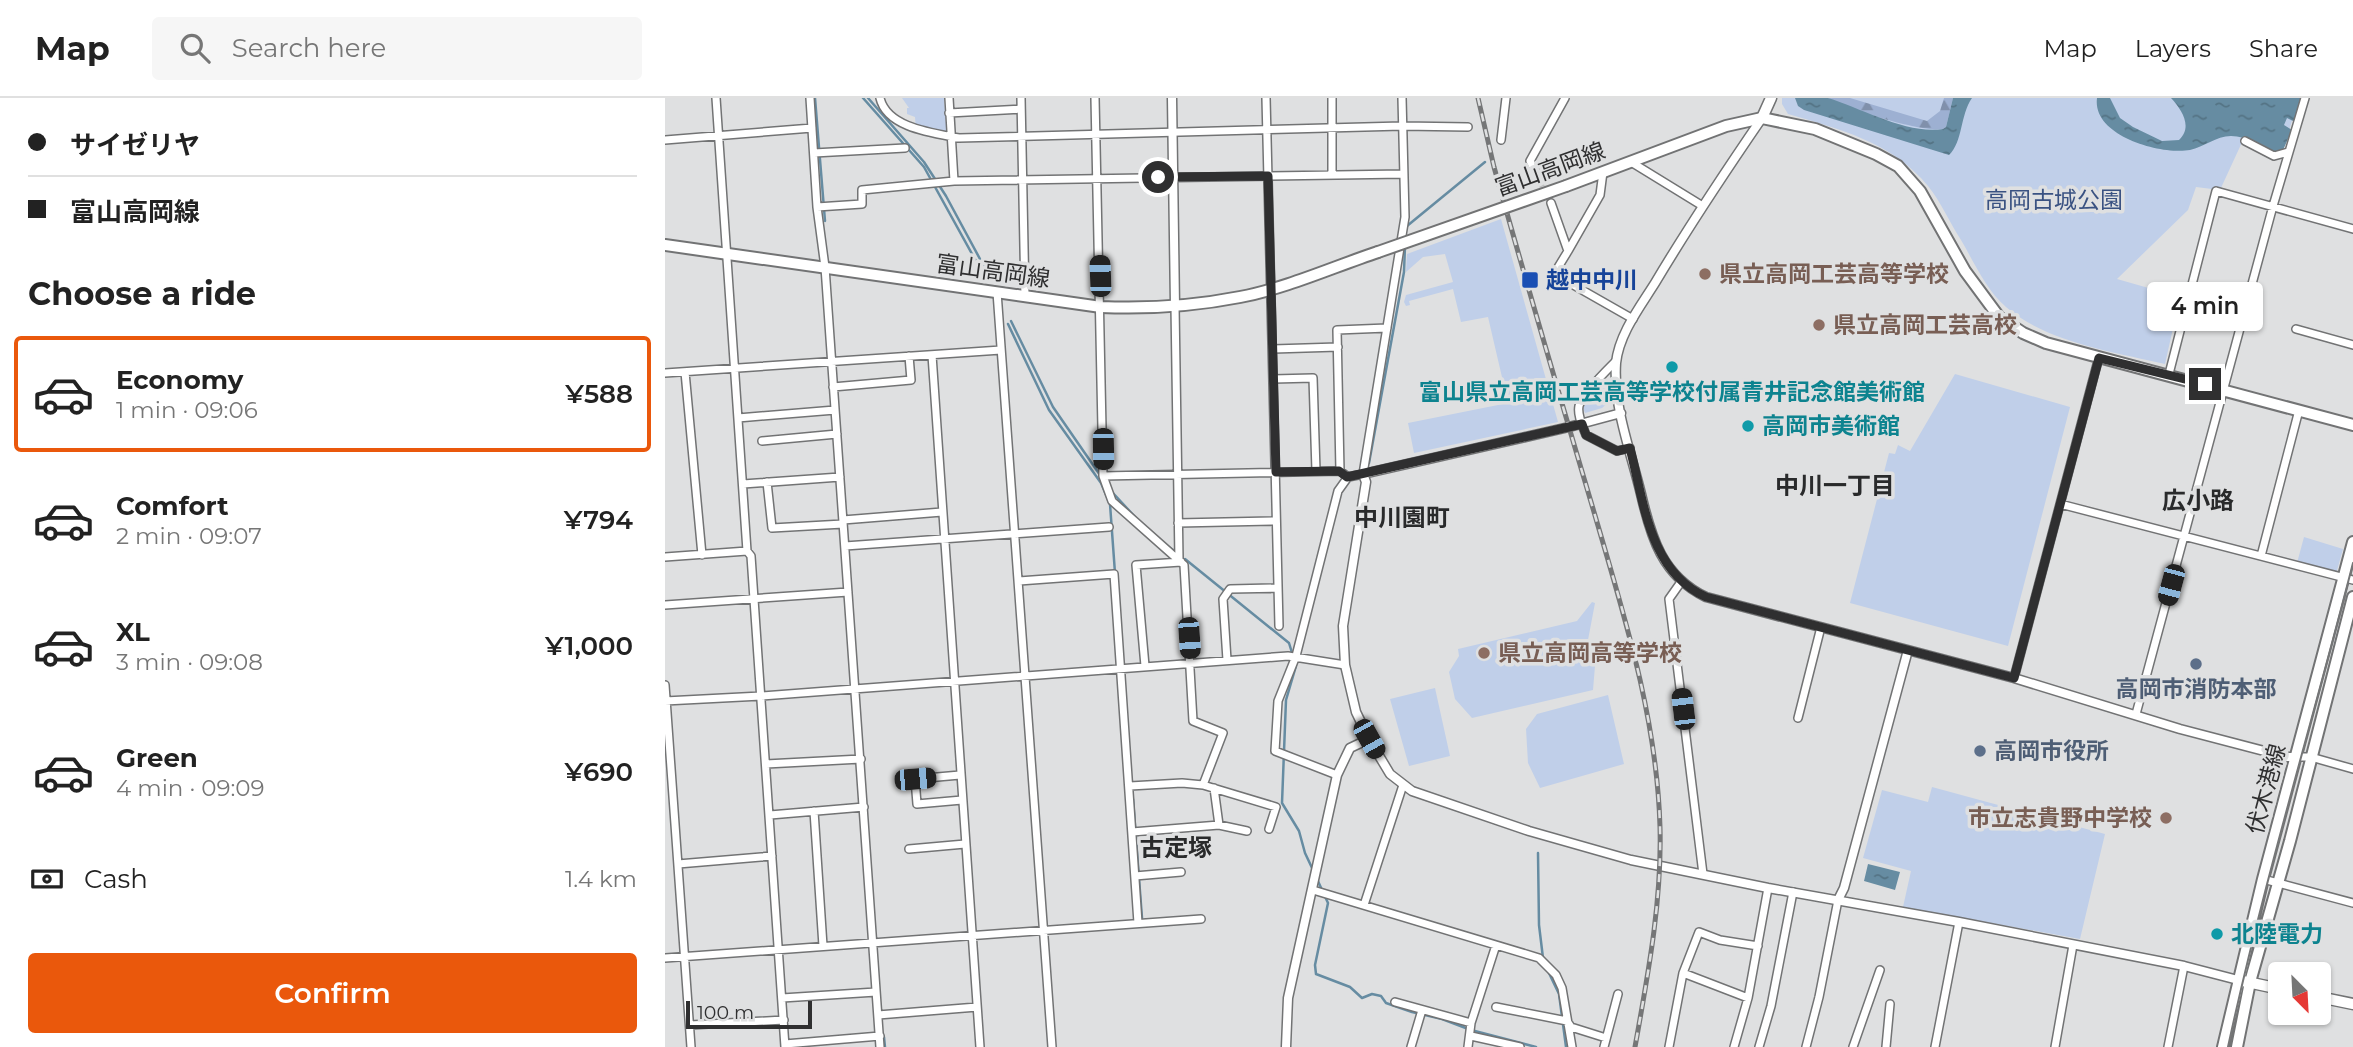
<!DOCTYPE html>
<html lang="en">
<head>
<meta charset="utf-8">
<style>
	body { margin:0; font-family:Montserrat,"Noto Sans JP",sans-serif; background:#f6f6f6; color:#222; height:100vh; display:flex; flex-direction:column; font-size:26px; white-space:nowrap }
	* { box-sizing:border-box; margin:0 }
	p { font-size:23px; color:#767676 }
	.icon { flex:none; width:38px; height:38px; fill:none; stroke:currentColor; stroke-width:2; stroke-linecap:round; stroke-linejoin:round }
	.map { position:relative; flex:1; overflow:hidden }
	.panel { display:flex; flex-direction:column; background:#fff; width:665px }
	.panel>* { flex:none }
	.hud { display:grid; align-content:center; height:154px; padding:0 28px; background:#fff }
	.needle { width:46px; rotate:156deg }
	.fabs { position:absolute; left:1603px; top:864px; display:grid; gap:14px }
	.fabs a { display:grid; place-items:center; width:63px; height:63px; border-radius:7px; background:#fff; box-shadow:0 2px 5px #0004; font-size:35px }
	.scale { position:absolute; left:21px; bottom:18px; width:126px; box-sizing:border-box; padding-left:7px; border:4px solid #2f2f30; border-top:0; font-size:19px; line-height:24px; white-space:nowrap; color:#2f2f30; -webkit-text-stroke:5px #dfe0e1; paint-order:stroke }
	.end { position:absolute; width:32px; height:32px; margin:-16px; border:9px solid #2f2f30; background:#fff; box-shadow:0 0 0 4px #fff }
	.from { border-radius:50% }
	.bubble { position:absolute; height:49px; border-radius:7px; background:#fff; box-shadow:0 2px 5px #0004; font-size:23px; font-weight:600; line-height:49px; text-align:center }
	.car { position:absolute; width:21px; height:42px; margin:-21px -10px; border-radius:9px; box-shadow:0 0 5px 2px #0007; background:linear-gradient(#222 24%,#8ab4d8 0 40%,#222 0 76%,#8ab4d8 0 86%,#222 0) }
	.hud b { display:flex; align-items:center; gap:24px; height:66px; font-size:26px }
	.hud b+b { border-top:2px solid #e0e0e0 }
	.hud i { width:18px; height:18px; background:#222 }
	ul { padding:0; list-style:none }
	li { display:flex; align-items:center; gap:21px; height:116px; margin:0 14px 10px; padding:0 14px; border:4px solid transparent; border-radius:7px }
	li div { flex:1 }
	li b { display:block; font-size:26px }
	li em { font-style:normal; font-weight:600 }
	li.selected { border-color:#ea580c }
	li>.icon { width:63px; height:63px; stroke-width:1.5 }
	h2 { padding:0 28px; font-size:32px; line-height:84px }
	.pay { display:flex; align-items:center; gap:18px; height:77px; padding:0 28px; font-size:26px }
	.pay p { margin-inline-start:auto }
	.cta { display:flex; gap:14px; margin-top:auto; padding:14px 28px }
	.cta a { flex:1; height:80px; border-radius:7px; background:#ea580c; color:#fff; font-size:28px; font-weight:600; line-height:80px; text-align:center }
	header { display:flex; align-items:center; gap:42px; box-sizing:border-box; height:98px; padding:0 35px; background:#fff; border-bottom:2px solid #e0e0e0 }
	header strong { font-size:33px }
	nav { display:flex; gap:38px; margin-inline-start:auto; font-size:24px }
	.search { width:490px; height:63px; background:#f6f6f6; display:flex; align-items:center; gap:18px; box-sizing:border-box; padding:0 24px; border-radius:7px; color:#767676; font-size:26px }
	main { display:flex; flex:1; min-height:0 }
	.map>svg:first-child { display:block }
	.green { fill:#c0cfe9 }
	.forest { fill:url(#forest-firs) }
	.water { fill:url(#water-ripples) }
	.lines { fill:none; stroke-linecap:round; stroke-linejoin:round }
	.stream { stroke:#668ca2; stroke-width:2.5 }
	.minor-tunnel { stroke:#bcbdbe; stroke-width:7; stroke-dasharray:7 3.5; stroke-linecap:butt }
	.minor-casing { stroke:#727374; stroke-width:10 }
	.tertiary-casing { stroke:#727374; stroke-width:11 }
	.secondary-casing { stroke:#727374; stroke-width:13 }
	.primary-casing { stroke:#727374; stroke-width:14 }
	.minor { stroke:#fff; stroke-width:7 }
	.tertiary { stroke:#fff; stroke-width:8 }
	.secondary { stroke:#fff; stroke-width:10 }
	.primary { stroke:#fff; stroke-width:10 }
	.tram { stroke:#757677; stroke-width:2 }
	.rail-casing { stroke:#757677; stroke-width:5 }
	.rail { stroke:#dfe0e1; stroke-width:2.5; stroke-dasharray:8; stroke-linecap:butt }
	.primary-bridge-casing { stroke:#727374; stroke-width:14; stroke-linecap:butt }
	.primary-bridge { stroke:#fff; stroke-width:10 }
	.route { stroke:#2f2f30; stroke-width:9 }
	.education-dot { fill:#8d6e63; stroke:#dfe0e1; stroke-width:2.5 }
	.transit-dot { fill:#1a4fb4; stroke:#dfe0e1; stroke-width:2.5 }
	.culture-dot { fill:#0f9aa8; stroke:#dfe0e1; stroke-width:2.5 }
	.service-dot { fill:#5c6f8a; stroke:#dfe0e1; stroke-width:2.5 }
	.labels { text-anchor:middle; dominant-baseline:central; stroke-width:7; stroke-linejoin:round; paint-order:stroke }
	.street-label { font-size:23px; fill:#2f2f30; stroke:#dfe0e1 }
	.park-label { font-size:23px; fill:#3a5282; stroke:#dfe0e1 }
	.education-label { font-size:23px; font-weight:bold; fill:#785e54; stroke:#dfe0e1; text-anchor:start }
	.transit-label { font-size:23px; font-weight:bold; fill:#164399; stroke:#dfe0e1; text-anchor:start }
	.culture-label { font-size:23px; font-weight:bold; fill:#0d838f; stroke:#dfe0e1; text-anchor:start }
	.service-label { font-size:23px; font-weight:bold; fill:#4e5e75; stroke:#dfe0e1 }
	.neighbourhood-label { font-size:24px; font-weight:bold; fill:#292a2b; stroke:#dfe0e1 }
</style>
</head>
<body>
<header>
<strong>Map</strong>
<div class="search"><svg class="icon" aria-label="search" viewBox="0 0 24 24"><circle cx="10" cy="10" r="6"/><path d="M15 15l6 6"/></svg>Search here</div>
<nav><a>Map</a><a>Layers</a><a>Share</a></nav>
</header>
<main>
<section class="panel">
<div class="hud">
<b><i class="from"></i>サイゼリヤ</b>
<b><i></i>富山高岡線</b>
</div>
<h2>Choose a ride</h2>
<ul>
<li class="selected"><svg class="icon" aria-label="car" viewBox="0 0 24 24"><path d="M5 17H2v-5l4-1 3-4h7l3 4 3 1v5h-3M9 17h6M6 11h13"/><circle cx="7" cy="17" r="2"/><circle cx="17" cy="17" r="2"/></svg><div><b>Economy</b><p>1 min · 09:06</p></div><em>¥588</em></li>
<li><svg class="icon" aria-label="car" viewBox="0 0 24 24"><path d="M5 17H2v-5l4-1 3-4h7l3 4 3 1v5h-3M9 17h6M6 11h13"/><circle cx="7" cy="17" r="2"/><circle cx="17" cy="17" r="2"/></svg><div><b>Comfort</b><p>2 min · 09:07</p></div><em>¥794</em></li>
<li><svg class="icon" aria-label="car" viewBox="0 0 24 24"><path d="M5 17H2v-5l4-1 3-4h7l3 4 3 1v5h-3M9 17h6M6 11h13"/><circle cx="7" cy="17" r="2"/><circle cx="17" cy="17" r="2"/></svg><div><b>XL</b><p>3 min · 09:08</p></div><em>¥1,000</em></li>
<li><svg class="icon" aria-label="car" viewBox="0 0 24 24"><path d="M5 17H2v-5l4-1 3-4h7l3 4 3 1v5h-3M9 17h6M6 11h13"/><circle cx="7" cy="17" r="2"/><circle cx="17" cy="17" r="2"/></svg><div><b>Green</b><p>4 min · 09:09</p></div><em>¥690</em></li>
</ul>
<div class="pay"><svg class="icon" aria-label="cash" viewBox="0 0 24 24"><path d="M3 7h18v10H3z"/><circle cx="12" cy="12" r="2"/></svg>Cash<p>1.4 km</p></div>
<div class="cta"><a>Confirm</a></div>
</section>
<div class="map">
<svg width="1688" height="949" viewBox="0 0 1688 949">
	<defs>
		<pattern id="forest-firs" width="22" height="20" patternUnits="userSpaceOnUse" patternTransform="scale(1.75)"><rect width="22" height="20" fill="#9db0d2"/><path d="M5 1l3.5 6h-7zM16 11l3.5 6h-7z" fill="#8090ab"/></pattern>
		<pattern id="water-ripples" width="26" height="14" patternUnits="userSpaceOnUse" patternTransform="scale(1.75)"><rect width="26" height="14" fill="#668ca2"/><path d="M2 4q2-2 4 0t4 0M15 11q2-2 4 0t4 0" fill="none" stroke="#547384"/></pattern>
	</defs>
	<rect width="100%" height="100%" fill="#dfe0e1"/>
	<path class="green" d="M237,0H279L282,40L251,33L250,19L242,16V10H244Z
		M1117,0H1634L1618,52L1579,40L1555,92L1531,89L1523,112L1452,181L1515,199L1500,266C1449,254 1381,244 1341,209C1321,192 1309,164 1296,142C1285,125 1276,104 1263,88C1227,44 1174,31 1123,16L1117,6Z
		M836,121L893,324L749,355L743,325L843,305L823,219L796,224L788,191L744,203L745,207L741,208L739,204L741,197L788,184L780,156L758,159L741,174L742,156Z
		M1290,276L1405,309L1343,548L1185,505L1224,355L1230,356L1233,347L1245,353Z
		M935,284H939L943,305L937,310L920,315L918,310Z
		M1639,439L1678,451L1671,476L1632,465Z
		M927,504L930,505L923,542L931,556L928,592L807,620L790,601L784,574L794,558L793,551L912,523Z
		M770,590L785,658L744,668L725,601Z
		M943,597L959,666L875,690L863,665L861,631L872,616Z
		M1267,689L1440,736L1415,841L1238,809L1246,773L1198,760L1217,692L1263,704Z"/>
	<path class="forest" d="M1163,0H1185L1262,23L1275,13L1279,0H1288L1281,29L1278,31C1259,35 1180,11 1163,0Z"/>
	<path class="water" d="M1130,0C1139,0 1154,0 1163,0C1196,10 1243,37 1278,31L1281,29L1288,0H1307C1295,17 1298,44 1284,57L1139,12L1133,8Z
		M1432,0H1445L1455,20L1468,29L1497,43L1514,42C1528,29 1517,12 1506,0H1637L1630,24L1622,20L1619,27L1627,32L1618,52L1611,56C1597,49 1582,38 1566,38C1551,38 1539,49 1525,52C1496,57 1427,38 1432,0Z
		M1203,766L1235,774L1230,792L1199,783Z"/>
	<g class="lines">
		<path class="stream" d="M150,0L160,123
			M198,0L259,69L317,174
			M203,0L259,64L281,98L322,174
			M742,128L820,64
			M346,223L388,309L435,377
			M343,226L384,312L436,385L445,406L450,475
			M704,365L739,174L740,148
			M447,394L471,420
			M502,448L508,452
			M520,461L624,545L628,558
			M631,568L621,602L617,705L634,733L640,755L648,772
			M468,701L477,820
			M873,755L874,827L878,860
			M652,781L663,805L650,867L651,876L685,889L697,900L707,896L716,898L721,905L747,914L777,921L806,932L871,949
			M883,873L894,896L901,949
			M219,939L220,949"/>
		<path class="minor-tunnel" d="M875,82L886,105"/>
		<defs>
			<path id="minor" d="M145,0L152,109L160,169L215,949
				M215,0C222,30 268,35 294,40L737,28L803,29
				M284,0L289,83
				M356,0L360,199
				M430,0L438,378L447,403L519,467L528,623L558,635L538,687
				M601,0L614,528
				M667,0V77
				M284,15L356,11
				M0,42L147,30
				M836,42L841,0
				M1580,43L1609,58L1623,54
				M149,55L240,50
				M966,64L1036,107
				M875,82L865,63L900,0
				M886,105L903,153L889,176L968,221
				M152,109L197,106V92L289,83L739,76
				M903,153L935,97L938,74
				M332,194L387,949
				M510,208L514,462
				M1631,231L1688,247
				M608,251L673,249
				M267,257L315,949
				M951,263C942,272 917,296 914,308C912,317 918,329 921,337L952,353L965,350
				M20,274L37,457
				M0,275L336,252
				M1504,276L1551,93L1688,131
				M608,281L648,280L651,373
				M168,289L246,282L244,258
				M73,320L170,312
				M97,343L172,336
				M675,373L672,232L722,230
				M438,378L675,373L683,379
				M102,384L107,430L178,426
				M78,386L175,379
				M1395,406L1688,482
				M178,422L277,414
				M513,425L611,423
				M180,448L444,429
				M82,453L86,458L120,949
				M1596,458L1634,312
				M0,459L82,453L51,0
				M354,483L449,476L473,825
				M1016,484L1004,501L1038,776
				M0,507L183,494
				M562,562L558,501L565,491L613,490
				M480,568L471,467L516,464
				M1349,580L1434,259
				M0,587L26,949
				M0,603L96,598L623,558L680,567
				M1471,616L1608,108L1640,0
				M1133,620L1156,529
				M1631,659H1646L1688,671
				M101,666L196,661
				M295,677L250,681L252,706L297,702
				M672,677L610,653L613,603L631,558L673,393L683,379L698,376L740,119L737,0
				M465,688L517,685L538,687L611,709L604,731
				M549,690L554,727
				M149,713L158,848
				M105,717L199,709
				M467,734L554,727L582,733
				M244,751L300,746
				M13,766L107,758
				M470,778L516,774
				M1598,781L1688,805
				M648,792L874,860L891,877L897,890L907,949
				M699,807L738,687
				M0,860L536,821
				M1018,875L1083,900
				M117,900L211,894
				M730,904L806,925
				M831,909L902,923L906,929L941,940
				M213,917L312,909
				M25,927L119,922
				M806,938L855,949
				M120,946L215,938
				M746,949L757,912
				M803,949L806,925L831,847
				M939,949L953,896
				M1004,949L1018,875L1034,834L1055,842L1093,848
				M1069,949L1083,900L1103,790
				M1094,949L1106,908L1128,794
				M1141,949L1154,899L1173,802
				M1188,949L1215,872
				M1221,949L1225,906
				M1270,949L1294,824
				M1390,949L1408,847
				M1503,949L1519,868"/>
			<path id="tertiary" d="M507,0L510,208
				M1097,20C1060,74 1024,128 990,185C975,209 954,236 951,265C948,309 966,354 976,396C986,439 997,478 1041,499L1349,580L1515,631L1622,659H1631
				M956,315L904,329L698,376L701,384L678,528L680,567L691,614L704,641L725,676L747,693L864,733L966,762L1103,790L1294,824L1519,868L1573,882
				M1173,802L1179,790L1243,552
				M621,949L623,900L672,677L685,650L704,641"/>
			<path id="secondary" d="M1097,20L1106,0
				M1573,882L1615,891
				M1654,899L1688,906"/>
			<path id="primary" d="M901,88L1061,28L1097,20L1150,31L1211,56L1233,68L1255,93L1300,173L1334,219L1358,235L1381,245L1688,327
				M0,147L436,209C482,211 529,208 575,199C622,190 668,169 713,154
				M1558,949L1598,781L1688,444
				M1572,949L1585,884L1625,743L1688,499"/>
		</defs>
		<use href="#minor" class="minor-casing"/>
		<use href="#tertiary" class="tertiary-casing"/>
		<use href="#secondary" class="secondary-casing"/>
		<use href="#primary" class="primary-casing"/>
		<use href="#minor" class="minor"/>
		<use href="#tertiary" class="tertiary"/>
		<use href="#secondary" class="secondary"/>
		<use href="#primary" class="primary"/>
		<path class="tram" d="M1563,949C1598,786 1647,626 1688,465"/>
		<defs>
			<path id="rail" d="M813,0L829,69C861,184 895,299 929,414C959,517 992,620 995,729C997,803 983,876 970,949"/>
		</defs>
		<use href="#rail" class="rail-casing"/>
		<use href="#rail" class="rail"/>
		<defs>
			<path id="primary-bridge" d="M713,154L901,88"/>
		</defs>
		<use href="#primary-bridge" class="primary-bridge-casing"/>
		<use href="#primary-bridge" class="primary-bridge"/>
	</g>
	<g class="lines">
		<path class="route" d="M493,79L603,78L611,374L674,373L682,379L917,326L921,337L952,353L965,350C979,404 984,473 1041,499L1349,580L1434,260L1540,286"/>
	</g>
	<g class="education-dot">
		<circle cx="1040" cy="176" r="7"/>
		<circle cx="1154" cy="227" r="7"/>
		<circle cx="819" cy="555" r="7"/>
		<circle cx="1501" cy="720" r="7"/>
	</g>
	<rect class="transit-dot" x="856" y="173" width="18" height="18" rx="3.5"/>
	<g class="culture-dot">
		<circle cx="1007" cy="269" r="7"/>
		<circle cx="1083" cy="328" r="7"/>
		<circle cx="1552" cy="836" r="7"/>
	</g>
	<g class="service-dot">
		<circle cx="1531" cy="566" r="7"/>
		<circle cx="1315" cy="653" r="7"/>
	</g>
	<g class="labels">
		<g class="street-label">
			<text transform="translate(885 71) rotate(-20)">富山高岡線</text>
			<text transform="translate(328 173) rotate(8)">富山高岡線</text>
			<text transform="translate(1601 691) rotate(-75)">伏木港線</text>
		</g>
		<g class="park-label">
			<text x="1389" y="102">高岡古城公園</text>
		</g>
		<g class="education-label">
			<text x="1054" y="176">県立高岡工芸高等学校</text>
			<text x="1168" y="227">県立高岡工芸高校</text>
			<text x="833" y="555">県立高岡高等学校</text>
			<text x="1487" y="720" text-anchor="end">市立志貴野中学校</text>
		</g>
		<g class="transit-label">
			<text x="881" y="182">越中中川</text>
		</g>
		<g class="culture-label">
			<text x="1007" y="294" text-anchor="middle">富山県立高岡工芸高等学校付属青井記念館美術館</text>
			<text x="1097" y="328">高岡市美術館</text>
			<text x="1566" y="836">北陸電力</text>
		</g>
		<g class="service-label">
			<text x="1531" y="591">高岡市消防本部</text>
			<text x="1329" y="653" text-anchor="start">高岡市役所</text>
		</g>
		<g class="neighbourhood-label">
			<text x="1170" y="387">中川一丁目</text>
			<text x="1533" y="402">広小路</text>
			<text x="737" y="419">中川園町</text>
			<text x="511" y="749">古定塚</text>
		</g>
	</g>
</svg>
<div class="fabs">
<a><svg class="needle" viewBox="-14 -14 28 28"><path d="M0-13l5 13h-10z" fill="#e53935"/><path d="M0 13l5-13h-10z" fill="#767676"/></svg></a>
</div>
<div class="scale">100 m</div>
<i class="end from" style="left:493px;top:79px"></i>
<i class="end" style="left:1540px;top:286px"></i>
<div class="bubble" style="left:1482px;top:184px;width:116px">4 min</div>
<i class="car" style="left:435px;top:178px;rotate:358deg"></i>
<i class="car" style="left:438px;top:351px;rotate:179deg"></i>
<i class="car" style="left:1506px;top:487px;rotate:195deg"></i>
<i class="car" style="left:524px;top:540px;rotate:176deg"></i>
<i class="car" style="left:1018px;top:611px;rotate:353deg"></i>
<i class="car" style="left:704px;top:641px;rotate:151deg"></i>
<i class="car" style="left:250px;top:681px;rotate:85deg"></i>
</div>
</main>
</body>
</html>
